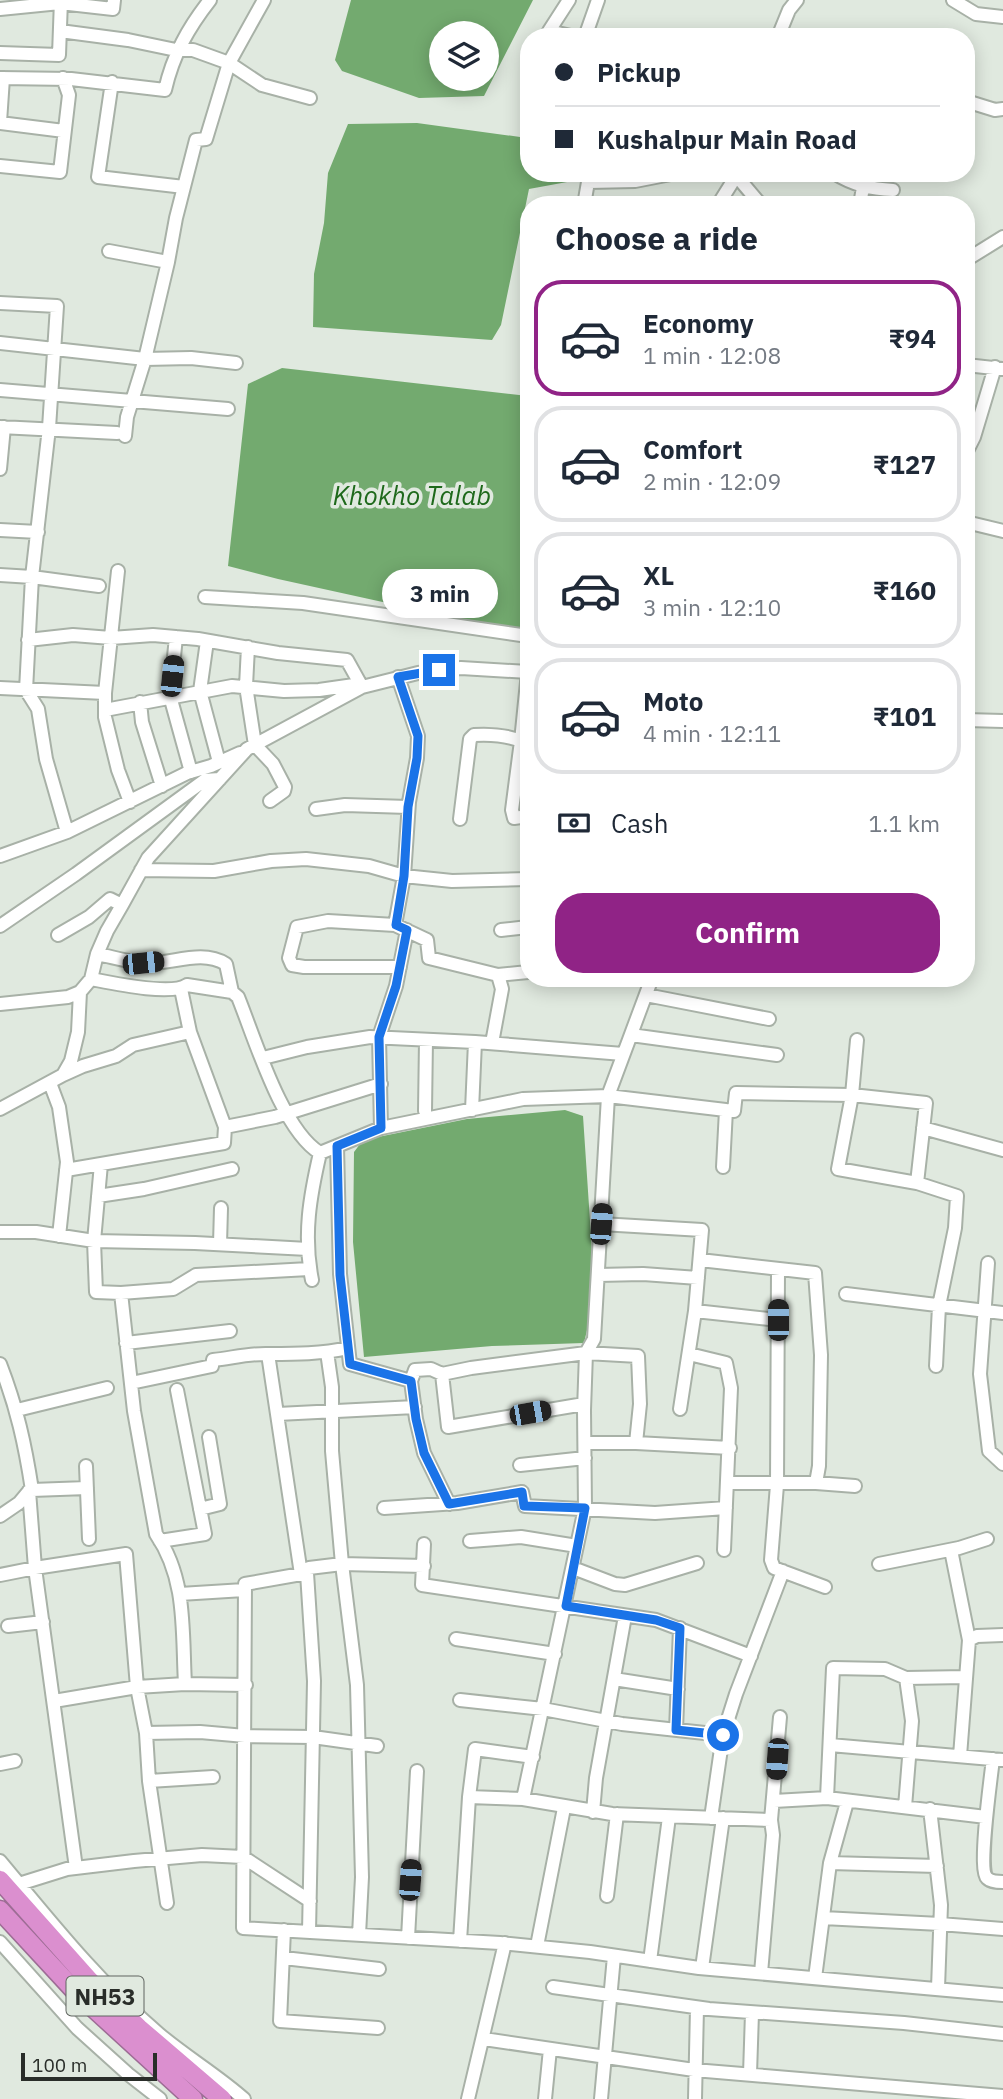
<!DOCTYPE html>
<html lang="en">
<head>
<meta charset="utf-8">
<style>
	body { margin:0; font-family:"IBM Plex Sans",sans-serif; background:#f6f6f7; color:#1f2937; height:100vh; display:flex; flex-direction:column; font-size:26px; white-space:nowrap }
	* { box-sizing:border-box; margin:0 }
	p { font-size:23px; color:#747a83 }
	.icon { flex:none; width:38px; height:38px; fill:none; stroke:currentColor; stroke-width:2; stroke-linecap:round; stroke-linejoin:round }
	.map { position:relative; flex:1; overflow:hidden }
	.sheet { position:absolute; left:520px; top:196px; width:455px; height:791px; display:flex; flex-direction:column; background:#fff; border-radius:28px; box-shadow:0 4px 18px #0003 }
	.sheet>* { flex:none }
	.hud { position:absolute; left:520px; top:28px; width:455px; height:154px; border-radius:28px; box-shadow:0 4px 18px #0003; display:grid; align-content:center; height:154px; padding:0 35px; background:#fff }
	.buttons { position:absolute; left:429px; top:21px; display:grid; gap:14px }
	.buttons a { display:grid; place-items:center; width:70px; height:70px; border-radius:50%; background:#fff; box-shadow:0 4px 18px #0003; font-size:35px }
	.scale { position:absolute; left:21px; bottom:18px; width:136px; box-sizing:border-box; padding-left:7px; border:4px solid #292d29; border-top:0; font-size:19px; line-height:24px; white-space:nowrap; color:#292d29; -webkit-text-stroke:5px #e0e9df; paint-order:stroke }
	.end { position:absolute; width:32px; height:32px; margin:-16px; border:9px solid #1a73e8; background:#fff; box-shadow:0 0 0 4px #fff }
	.from { border-radius:50% }
	.bubble { position:absolute; height:49px; border-radius:24px; background:#fff; box-shadow:0 4px 18px #0003; font-size:23px; font-weight:700; line-height:49px; text-align:center }
	.car { position:absolute; width:21px; height:42px; margin:-21px -10px; border-radius:9px; box-shadow:0 0 5px 2px #0007; background:linear-gradient(#222 24%,#8ab4d8 0 40%,#222 0 76%,#8ab4d8 0 86%,#222 0) }
	.hud b { display:flex; align-items:center; gap:24px; height:66px; font-size:26px }
	.hud b+b { border-top:2px solid #e0e1e3 }
	.hud i { width:18px; height:18px; background:#1f2937 }
	ul { padding:0; list-style:none }
	li { display:flex; align-items:center; gap:21px; height:116px; margin:0 14px 10px; padding:0 21px; border:4px solid #e0e1e3; border-radius:28px }
	li div { flex:1 }
	li b { display:block; font-size:26px }
	li em { font-style:normal; font-weight:700 }
	li.selected { border-color:#902386 }
	li>.icon { width:63px; height:63px; stroke-width:1.5 }
	h2 { padding:0 35px; font-size:32px; line-height:84px }
	.pay { display:flex; align-items:center; gap:18px; height:77px; padding:0 35px; font-size:26px }
	.pay p { margin-inline-start:auto }
	.cta { display:flex; gap:14px; margin-top:auto; padding:14px 35px }
	.cta a { flex:1; height:80px; border-radius:28px; background:#902386; color:#fff; font-size:28px; font-weight:700; line-height:80px; text-align:center }
	.map>svg:first-child { display:block }
	.water { fill:#73aa6f; fill-rule:evenodd }
	.lines { fill:none; stroke-linecap:round; stroke-linejoin:round }
	.minor-casing { stroke:#a8b1a7; stroke-width:16 }
	.highway-casing { stroke:#9d6d95; stroke-width:21 }
	.minor { stroke:#fff; stroke-width:12 }
	.highway { stroke:#db8fcf; stroke-width:18 }
	.route { stroke:#1a73e8; stroke-width:9 }
	.labels { text-anchor:middle; dominant-baseline:central; stroke-width:7; stroke-linejoin:round; paint-order:stroke }
	.shield { fill:#e0e9df; stroke:#606560; stroke-width:2 }
	.shield-label { font-size:23px; font-weight:bold; fill:#292d29 }
	.water-label { font-size:26px; font-style:italic; fill:#1e691b; stroke:#e0e9df }
</style>
</head>
<body>
<div class="map">
<svg width="1003" height="2099" viewBox="0 0 1003 2099">
	<rect width="100%" height="100%" fill="#e0e9df"/>
	<path class="water" d="M351,0H533L484,96L419,98L342,71L335,60ZM486,33V79H441V33Z
		M417,123L520,137L528,136V173H616L529,189L501,325L492,340L313,327L314,274L324,223L328,173L348,124Z
		M282,368L528,396V634L278,579L228,566L248,384Z
		M565,1110L583,1116L595,1296L584,1343L492,1346L364,1357L353,1242L354,1152L363,1140L467,1119Z"/>
	<g class="lines">
		<defs>
			<path id="minor" d="M569,0L549,31L575,37
				M953,0L976,14L1003,17
				M0,9L60,3L113,9L114,0
				M60,31L128,40L176,50H193L229,63L262,85L310,98
				M585,37L598,0
				M778,37L789,10L797,0
				M0,53L59,55L61,0
				M0,78L71,79L165,90C173,55 188,28 210,0
				M112,82L98,177L184,187
				M966,101L995,110L1003,109
				M0,122L3,78
				M0,123L64,131
				M0,166L60,172L69,95L63,78
				M734,173L761,205
				M834,173C853,185 871,189 893,190
				M584,205L588,182L635,181L676,173
				M718,205L738,173
				M860,205L863,187
				M109,251L168,262L176,218L196,140L206,139L229,63L264,0
				M966,260L1003,237
				M0,303L57,306L49,428L32,577L26,690L38,709L46,759L67,832
				M0,343L145,359L168,262
				M966,365L1003,369
				M0,390L228,409
				M0,427L117,433
				M125,436L127,417L145,359L191,358L236,363
				M966,453L974,437L995,367
				M0,469L4,427
				M966,522L1003,531
				M0,530L38,532
				M118,571L105,693V717L118,770L130,802
				M0,575L32,577L99,586
				M205,597L303,603L528,636
				M176,637L170,696L191,772
				M28,640L73,635L111,638L153,635L198,639L278,653L347,660L362,687
				M207,641L200,691L219,762
				M248,647L246,686L255,745L273,764L285,787L284,791L270,801
				M398,677L418,736L417,758L409,802L404,876L452,881L528,879
				M0,688L105,693
				M140,702L142,722L162,786
				M105,710L232,686L284,691L319,690L354,685L360,687
				M966,720L1003,721
				M521,741L512,810L514,818L528,816
				M316,809L345,805L408,807
				M460,819L470,739L474,735C490,734 506,735 521,741L528,672
				M0,856L67,832L187,773L211,766L240,753
				M141,870L214,871L271,861L306,859L369,866L404,876L395,925L427,940L429,958L498,975L528,972
				M395,925L328,921L297,927L289,958L292,965L304,967H400
				M0,926L76,874L205,780L220,779
				M501,930L528,927
				M58,935L89,917L110,899L122,905
				M97,954C112,957 126,961 141,963C169,966 200,948 226,964L232,992
				M91,979C112,983 171,996 187,985L232,992L238,997C255,1039 282,1130 320,1153L381,1128L523,1099L608,1096L734,1111L736,1093L852,1095L926,1103L917,1183
				M646,995L769,1019
				M0,1004L68,997L80,992
				M631,1035L777,1055
				M857,1040L852,1095L838,1169L917,1183L957,1196L955,1228L939,1306L936,1366
				M492,1043L502,989L498,975
				M263,1058L307,1047L370,1037L475,1042L623,1054
				M63,1075L83,1066L116,1056L133,1045L190,1032
				M50,1083L59,1107L67,1162L59,1236
				M0,1109L63,1075L71,1061L78,1032L80,992L91,979L97,954L107,931L122,905L148,858L247,749L362,687L418,673L461,668L528,672
				M472,1110L475,1042
				M425,1111L426,1040
				M225,1127L275,1117L381,1084
				M381,1128L379,1037L396,986L407,930
				M923,1128L1003,1150
				M337,1146L340,1274L350,1364L411,1381L415,1370L431,1369L442,1374L471,1368L586,1353L594,1339L608,1096L652,978
				M101,1164L94,1241L96,1292L121,1293L173,1289L196,1275L309,1269
				M723,1167L726,1110
				M66,1170L224,1143L225,1127L190,1032L181,989
				M98,1196L144,1189L232,1169
				M601,1224L702,1230L695,1311L680,1409
				M0,1232H36L94,1241L195,1243L308,1249
				M220,1244L221,1208
				M700,1260L815,1273L821,1355L819,1466L816,1483
				M988,1263L980,1374L989,1451L1003,1464
				M778,1270L777,1485L771,1560L774,1568L825,1587
				M598,1275L643,1274L698,1278
				M312,1280C303,1235 310,1196 320,1153
				M121,1293L134,1411L156,1534C187,1579 182,1631 185,1684
				M846,1294L1003,1313
				M695,1311L778,1320
				M126,1343L230,1331
				M327,1352L332,1387V1451L342,1564L357,1685L362,1877L359,1935
				M268,1354L301,1574
				M689,1354L726,1363L731,1388L724,1550
				M0,1364C17,1408 25,1444 32,1490L29,1491L35,1568L76,1868
				M442,1374L448,1427L584,1404
				M411,1381L416,1419L424,1453L449,1504
				M131,1383L212,1366L213,1360C232,1358 251,1353 269,1354C296,1354 321,1354 348,1348
				M17,1410L107,1388
				M278,1414L415,1407
				M585,1443H636L730,1448
				M636,1443L640,1404L638,1356L586,1353L584,1410L585,1508L523,1799L612,1814L771,1820
				M520,1465L585,1458
				M86,1466L89,1539
				M728,1483H816L855,1486
				M32,1490L87,1488
				M384,1508L457,1503L522,1492L525,1506L655,1513L726,1508
				M200,1509L220,1504L209,1437
				M0,1516L19,1503L29,1491
				M160,1541L205,1534L177,1390
				M470,1541L521,1537L577,1546
				M424,1544L422,1585L656,1620L751,1656
				M951,1550L969,1640
				M879,1564L959,1548L987,1539
				M424,1566L342,1564L309,1568L307,1573L245,1584L243,1928L500,1943L590,1952L699,1968L1003,1995
				M573,1568L615,1584L625,1585L697,1563
				M307,1573L314,1681L309,1932
				M0,1575L35,1568L126,1554L137,1687L146,1733L149,1781L167,1903
				M180,1594L244,1590
				M8,1626L43,1622
				M456,1639L555,1654
				M614,1679L678,1689
				M460,1700L543,1709L622,1724L723,1735L711,1818
				M54,1701L137,1687L185,1684L246,1685
				M676,1730L680,1628
				M146,1733L200,1732L245,1736L313,1737L377,1746
				M723,1735L736,1694L783,1571
				M830,1745L1003,1760
				M960,1756L969,1640L977,1636L1003,1635
				M993,1759C991,1776 978,1870 987,1878C991,1882 998,1882 1003,1882
				M0,1764L15,1761
				M149,1781L213,1777
				M469,1797L523,1799
				M827,1798L833,1668L885,1669L906,1678L966,1677
				M774,1801L827,1798L986,1817
				M905,1807L912,1721L906,1678
				M930,1809L941,1905L938,1988
				M593,1812L596,1778L625,1616
				M0,1861C50,1921 99,1983 159,2034C186,2057 217,2075 244,2099
				M830,1863L937,1866
				M19,1884L67,1869L134,1861L202,1855L243,1857L310,1901
				M607,1896L617,1814
				M823,1918L940,1924L1003,1929
				M284,1930L280,2021L378,2028
				M408,1938L417,1771
				M460,1941L469,1797L475,1749L533,1757
				M0,1942L77,2028L128,2074L160,2099
				M537,1946L564,1808
				M284,1958L379,1969
				M650,1961L669,1817
				M702,1968L723,1818
				M761,1973L773,1835L771,1820L780,1717
				M815,1978L830,1863L847,1802
				M553,1987L709,2009L904,2023L1003,2034
				M484,2039L694,2070L1003,2096
				M750,2074L752,2013
				M468,2099L505,1943
				M545,2099L550,2049
				M601,2099L614,1956
				M695,2099L697,2008"/>
			<path id="highway" d="M0,1880L89,1980L139,2028L222,2099
				M0,1910L75,1991L193,2099"/>
		</defs>
		<use href="#minor" class="minor-casing"/>
		<use href="#highway" class="highway-casing"/>
		<use href="#minor" class="minor"/>
		<use href="#highway" class="highway"/>
	</g>
	<g class="lines">
		<path class="route" d="M439,670L398,677L418,736L417,758L408,807L404,876L396,925L407,930L396,986L379,1037L381,1128L337,1146L340,1275L350,1364L411,1381L416,1419L424,1453L449,1504L522,1492L524,1506L585,1508L566,1606L656,1620L680,1628L676,1730L723,1735"/>
	</g>
	<g class="labels">
		<rect class="shield" x="66.5" y="1976.5" width="77" height="39" rx="5"/>
		<g class="shield-label">
			<text x="105" y="1996">NH53</text>
		</g>
		<g class="water-label">
			<text x="412" y="495">Khokho Talab</text>
		</g>
	</g>
</svg>
<div class="buttons">
<a><svg class="icon" aria-label="layers" viewBox="0 0 24 24"><path d="M12 4l9 5-9 5-9-5zM3 14l9 5 9-5"/></svg></a>
</div>
<div class="scale">100 m</div>
<i class="end from" style="left:723px;top:1735px"></i>
<i class="end" style="left:439px;top:670px"></i>
<div class="bubble" style="left:382px;top:569px;width:116px">3 min</div>
<i class="car" style="left:172px;top:676px;rotate:6deg"></i>
<i class="car" style="left:143px;top:963px;rotate:84deg"></i>
<i class="car" style="left:601px;top:1224px;rotate:4deg"></i>
<i class="car" style="left:778px;top:1320px;rotate:0deg"></i>
<i class="car" style="left:530px;top:1413px;rotate:80deg"></i>
<i class="car" style="left:777px;top:1759px;rotate:184deg"></i>
<i class="car" style="left:410px;top:1880px;rotate:4deg"></i>
<div class="hud">
<b><i class="from"></i>Pickup</b>
<b><i></i>Kushalpur Main Road</b>
</div>
<section class="sheet">
<h2>Choose a ride</h2>
<ul>
<li class="selected"><svg class="icon" aria-label="car" viewBox="0 0 24 24"><path d="M5 17H2v-5l4-1 3-4h7l3 4 3 1v5h-3M9 17h6M6 11h13"/><circle cx="7" cy="17" r="2"/><circle cx="17" cy="17" r="2"/></svg><div><b>Economy</b><p>1 min · 12:08</p></div><em>₹94</em></li>
<li><svg class="icon" aria-label="car" viewBox="0 0 24 24"><path d="M5 17H2v-5l4-1 3-4h7l3 4 3 1v5h-3M9 17h6M6 11h13"/><circle cx="7" cy="17" r="2"/><circle cx="17" cy="17" r="2"/></svg><div><b>Comfort</b><p>2 min · 12:09</p></div><em>₹127</em></li>
<li><svg class="icon" aria-label="car" viewBox="0 0 24 24"><path d="M5 17H2v-5l4-1 3-4h7l3 4 3 1v5h-3M9 17h6M6 11h13"/><circle cx="7" cy="17" r="2"/><circle cx="17" cy="17" r="2"/></svg><div><b>XL</b><p>3 min · 12:10</p></div><em>₹160</em></li>
<li><svg class="icon" aria-label="car" viewBox="0 0 24 24"><path d="M5 17H2v-5l4-1 3-4h7l3 4 3 1v5h-3M9 17h6M6 11h13"/><circle cx="7" cy="17" r="2"/><circle cx="17" cy="17" r="2"/></svg><div><b>Moto</b><p>4 min · 12:11</p></div><em>₹101</em></li>
</ul>
<div class="pay"><svg class="icon" aria-label="cash" viewBox="0 0 24 24"><path d="M3 7h18v10H3z"/><circle cx="12" cy="12" r="2"/></svg>Cash<p>1.1 km</p></div>
<div class="cta"><a>Confirm</a></div>
</section>
</div>
</body>
</html>
